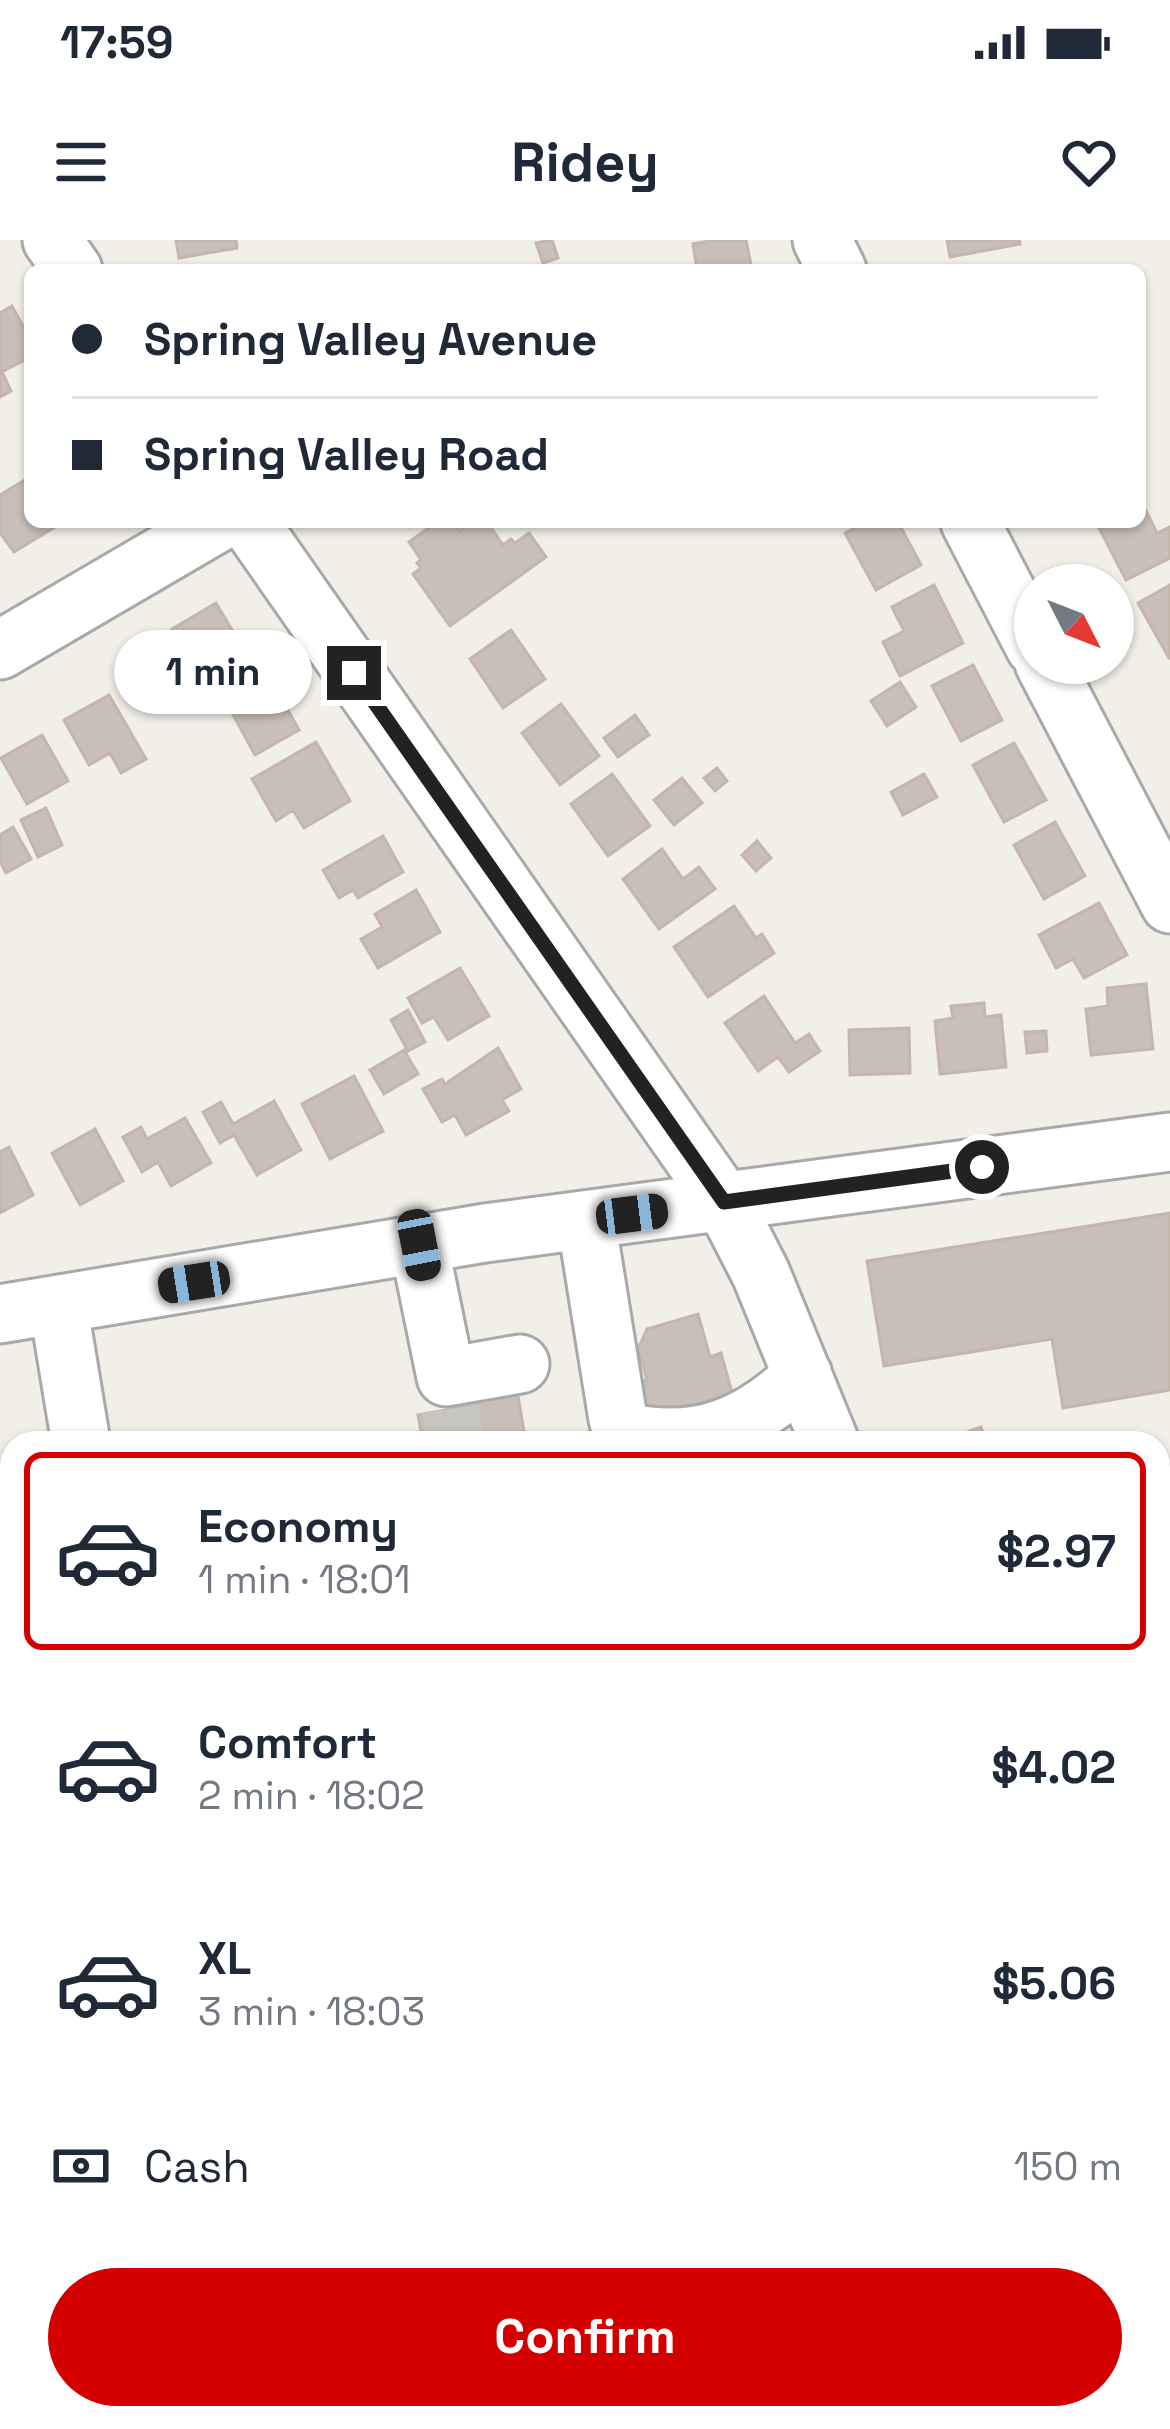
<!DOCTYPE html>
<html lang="en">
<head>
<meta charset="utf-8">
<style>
	body { margin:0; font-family:"Space Grotesk",sans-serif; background:#f6f6f7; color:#1f2937; height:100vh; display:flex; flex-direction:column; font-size:45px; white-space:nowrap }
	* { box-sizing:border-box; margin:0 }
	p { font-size:39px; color:#747a83 }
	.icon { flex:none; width:66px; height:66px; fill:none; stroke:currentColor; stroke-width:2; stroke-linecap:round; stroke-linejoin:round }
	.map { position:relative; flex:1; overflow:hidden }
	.sheet { position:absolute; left:0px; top:1191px; width:1170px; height:999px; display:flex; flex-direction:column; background:#fff; border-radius:36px 36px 0 0; box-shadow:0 3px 9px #0004 }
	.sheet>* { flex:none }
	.top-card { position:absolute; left:24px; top:24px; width:1122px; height:264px; border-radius:18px; box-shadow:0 3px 9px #0004; display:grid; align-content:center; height:264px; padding:0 48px; background:#fff }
	.needle { width:78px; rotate:132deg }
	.fabs { position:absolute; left:1014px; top:324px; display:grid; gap:24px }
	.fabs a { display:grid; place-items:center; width:120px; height:120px; border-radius:50%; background:#fff; box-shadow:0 3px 9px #0004; font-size:60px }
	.end { position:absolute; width:54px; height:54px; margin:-27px; border:15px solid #222; background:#fff; box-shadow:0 0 0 6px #fff }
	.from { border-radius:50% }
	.bubble { position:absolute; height:84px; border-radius:42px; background:#fff; box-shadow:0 3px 9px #0004; font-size:39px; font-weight:800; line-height:84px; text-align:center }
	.car { position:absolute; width:36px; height:72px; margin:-36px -18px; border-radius:15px; box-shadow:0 0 9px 3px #0007; background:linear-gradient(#222 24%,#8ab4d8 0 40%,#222 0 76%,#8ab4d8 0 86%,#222 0) }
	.top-card b { display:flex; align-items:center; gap:42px; height:114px; font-size:45px }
	.top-card b+b { border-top:3px solid #e0e1e3 }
	.top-card i { width:30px; height:30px; background:#1f2937 }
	ul { padding:21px 0 0; list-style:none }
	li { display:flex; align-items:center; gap:36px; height:198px; margin:0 24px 18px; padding:0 24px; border:6px solid transparent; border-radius:18px }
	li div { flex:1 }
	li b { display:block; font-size:45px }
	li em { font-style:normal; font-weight:800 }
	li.on { border-color:#d40000 }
	li>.icon { width:108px; height:108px; stroke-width:1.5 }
	.pay { display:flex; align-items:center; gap:30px; height:132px; padding:0 48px; font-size:45px }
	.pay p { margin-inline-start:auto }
	.primary-button { display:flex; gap:24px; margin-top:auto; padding:24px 48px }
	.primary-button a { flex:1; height:138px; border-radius:72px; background:#d40000; color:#fff; font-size:48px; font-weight:800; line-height:138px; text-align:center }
	.status { display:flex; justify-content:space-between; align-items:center; height:84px; padding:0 60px; background:#fff; direction:ltr }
	.status svg { height:33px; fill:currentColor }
	header { display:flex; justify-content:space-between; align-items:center; height:156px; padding:0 48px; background:#fff; font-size:54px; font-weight:800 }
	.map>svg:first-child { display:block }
	.building { fill:#c7bfb8; stroke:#c4b6ab; stroke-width:3 }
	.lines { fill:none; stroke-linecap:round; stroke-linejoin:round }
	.minor-tunnel { stroke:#c8c6c1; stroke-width:57; stroke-dasharray:57 28; stroke-linecap:butt }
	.minor-casing { stroke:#a9a9a9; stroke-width:63 }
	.highway-casing { stroke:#dc2a67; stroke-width:72 }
	.minor { stroke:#fff; stroke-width:57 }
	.highway { stroke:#e892a2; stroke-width:66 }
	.route { stroke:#222; stroke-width:15 }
</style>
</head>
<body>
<div class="status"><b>17:59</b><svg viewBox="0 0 49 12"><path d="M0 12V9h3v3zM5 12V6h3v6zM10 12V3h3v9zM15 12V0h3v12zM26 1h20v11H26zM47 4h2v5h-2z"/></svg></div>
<header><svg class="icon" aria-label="menu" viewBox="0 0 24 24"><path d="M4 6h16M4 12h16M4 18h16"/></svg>Ridey<svg class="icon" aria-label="heart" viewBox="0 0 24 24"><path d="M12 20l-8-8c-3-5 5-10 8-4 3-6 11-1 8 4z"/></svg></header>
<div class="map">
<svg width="1170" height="2189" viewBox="0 0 1170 2189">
	<rect width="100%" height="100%" fill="#f2efe9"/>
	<path class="building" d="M176,0H236L237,8L179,18Z
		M552,0L558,18L543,23L536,3Z
		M715,0H746L752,30H697L693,4Z
		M947,0H1019L1020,4L950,17Z
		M12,66L30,99V117L2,132L11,151L0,157V73Z
		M30,237V282H56L58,285L14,312L0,293V255Z
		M1143,265L1157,293L1170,287V318L1126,340L1099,288L1110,282H1140Z
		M437,282H453L460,291L473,282H487L503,305L511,299L515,303L529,293L546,317L450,386L413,334L421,328L417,323L421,320L409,302Z
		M866,282H898L921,325L876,350L845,293Z
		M934,345L963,403L900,436L883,402L904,391L892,367Z
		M1170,345V417L1169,418L1138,363Z
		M216,363L241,405L218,419L227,436L194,455L183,435L194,429L172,389Z
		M511,390L545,439L503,468L470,419Z
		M973,425L1002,480L961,501L932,446Z
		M900,442L916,467L887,486L871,461Z
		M274,445L299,490L255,515L230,469Z
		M109,455L146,519L121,533L110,513L89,525L64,480Z
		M561,464L599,516L560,545L522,493Z
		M635,475L649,495L618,517L604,498Z
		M42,495L68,541L27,564L1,518Z
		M316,502L350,561L304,588L293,570L276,581L252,539Z
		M1014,503L1046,560L1004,582L973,525Z
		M717,528L727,541L715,551L704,538Z
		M612,534L650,586L608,616L571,564Z
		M924,534L937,557L903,575L891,552Z
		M682,538L702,563L674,585L654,560Z
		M46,568L62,605L38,617L21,580Z
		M1055,582L1085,636L1044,659L1014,605Z
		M13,587L31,619L6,633L0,621V595Z
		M383,596L403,632L358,658L353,650L339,658L323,630Z
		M757,601L771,618L756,631L742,615Z
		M662,609L683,639L699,627L715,649L659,689L623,639Z
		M416,650L440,692L378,728L361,699L382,687L375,674Z
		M1099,663L1127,715L1084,738L1073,719L1056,728L1039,695Z
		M734,666L756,698L762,694L774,713L708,757L674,707Z
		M460,728L489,776L448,800L434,777L422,783L408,758Z
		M1146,744L1153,809L1091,815L1086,769L1108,766L1107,748Z
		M764,756L795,803L809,794L820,811L789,832L778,817L758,831L725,783Z
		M984,763L985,777L1001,775L1006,827L940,834L935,781L953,778L951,766Z
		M408,770L425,802L408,811L391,780Z
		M909,788L910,833L850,835L849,790Z
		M1046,791L1047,811L1027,813L1025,792Z
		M498,808L521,849L502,860L509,871L466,895L455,875L442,882L423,849L442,839L445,844Z
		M404,810L418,834L384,854L370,830Z
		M354,836L383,891L330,919L302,864Z
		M274,861L301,910L257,935L234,895L220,903L203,872L221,862L233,884Z
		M185,878L211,923L171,946L158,922L142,932L123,897L141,887L147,899Z
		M95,889L123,941L80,965L52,913Z
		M9,907L33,955L0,973V912Z
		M1170,973V1150L1063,1168L1052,1099L884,1126L867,1021Z
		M698,1074L710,1117L721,1113L736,1167L649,1177L639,1142L647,1140L638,1109L647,1089Z
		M517,1150L526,1203H423L418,1175L469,1166L467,1159Z
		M981,1187L987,1203H947L946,1200Z
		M12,1802V2178H436L415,2189H0V1809Z"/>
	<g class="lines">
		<path class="minor-tunnel" d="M450,1169L455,1203"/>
		<defs>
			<path id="minor" d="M52,0L73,30
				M822,0L837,30
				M249,282L724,962L761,1034L830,1203
				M970,282L1035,407
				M0,410L219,282
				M1044,423L1170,664
				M586,980L618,1179L626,1192C698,1208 751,1186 803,1135
				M419,1005L446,1137L520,1124
				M58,1064L81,1203
				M0,1074L485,993L1170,902
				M1158,1367L1170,1365
				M1158,1504L1170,1500
				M1158,1603L1170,1600
				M1158,1700L1162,1711L1170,1710
				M0,1720L12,1714
				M1158,1884L1170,1880
				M1094,2178L1105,2189
				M511,2189L518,2178
				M768,2189L772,2178
				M987,2189L990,2178"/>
			<path id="highway" d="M1158,2028L1170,2054
				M1158,2122L1170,2171"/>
		</defs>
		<use href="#minor" class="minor-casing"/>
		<use href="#highway" class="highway-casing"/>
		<use href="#minor" class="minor"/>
		<use href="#highway" class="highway"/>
	</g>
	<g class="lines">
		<path class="route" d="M354,433L724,962L982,927"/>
	</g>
</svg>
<div class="fabs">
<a><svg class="needle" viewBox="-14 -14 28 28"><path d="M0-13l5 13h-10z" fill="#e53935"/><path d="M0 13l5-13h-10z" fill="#747a83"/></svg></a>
</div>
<i class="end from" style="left:982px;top:927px"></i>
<i class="end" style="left:354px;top:433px"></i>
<div class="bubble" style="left:114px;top:390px;width:198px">1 min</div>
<i class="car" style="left:632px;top:974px;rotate:83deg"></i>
<i class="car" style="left:419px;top:1005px;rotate:169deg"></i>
<i class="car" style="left:194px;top:1042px;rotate:261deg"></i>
<div class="top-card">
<b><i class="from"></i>Spring Valley Avenue</b>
<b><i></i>Spring Valley Road</b>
</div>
<section class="sheet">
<ul>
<li class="on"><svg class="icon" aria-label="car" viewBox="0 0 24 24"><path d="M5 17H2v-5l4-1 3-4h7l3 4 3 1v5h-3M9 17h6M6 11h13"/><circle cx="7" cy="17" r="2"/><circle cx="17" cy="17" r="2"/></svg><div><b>Economy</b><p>1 min · 18:01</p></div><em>$2.97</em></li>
<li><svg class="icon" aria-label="car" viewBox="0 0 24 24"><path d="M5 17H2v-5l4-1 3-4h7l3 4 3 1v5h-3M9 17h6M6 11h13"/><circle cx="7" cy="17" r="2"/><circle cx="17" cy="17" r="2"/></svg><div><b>Comfort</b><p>2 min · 18:02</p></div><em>$4.02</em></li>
<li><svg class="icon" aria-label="car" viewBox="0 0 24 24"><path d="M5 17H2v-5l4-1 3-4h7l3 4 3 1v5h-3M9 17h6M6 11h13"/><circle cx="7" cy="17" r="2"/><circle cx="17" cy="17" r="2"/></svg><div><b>XL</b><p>3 min · 18:03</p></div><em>$5.06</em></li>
</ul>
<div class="pay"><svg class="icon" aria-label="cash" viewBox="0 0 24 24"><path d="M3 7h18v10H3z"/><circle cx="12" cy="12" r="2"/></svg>Cash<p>150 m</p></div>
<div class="primary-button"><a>Confirm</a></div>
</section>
</div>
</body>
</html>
